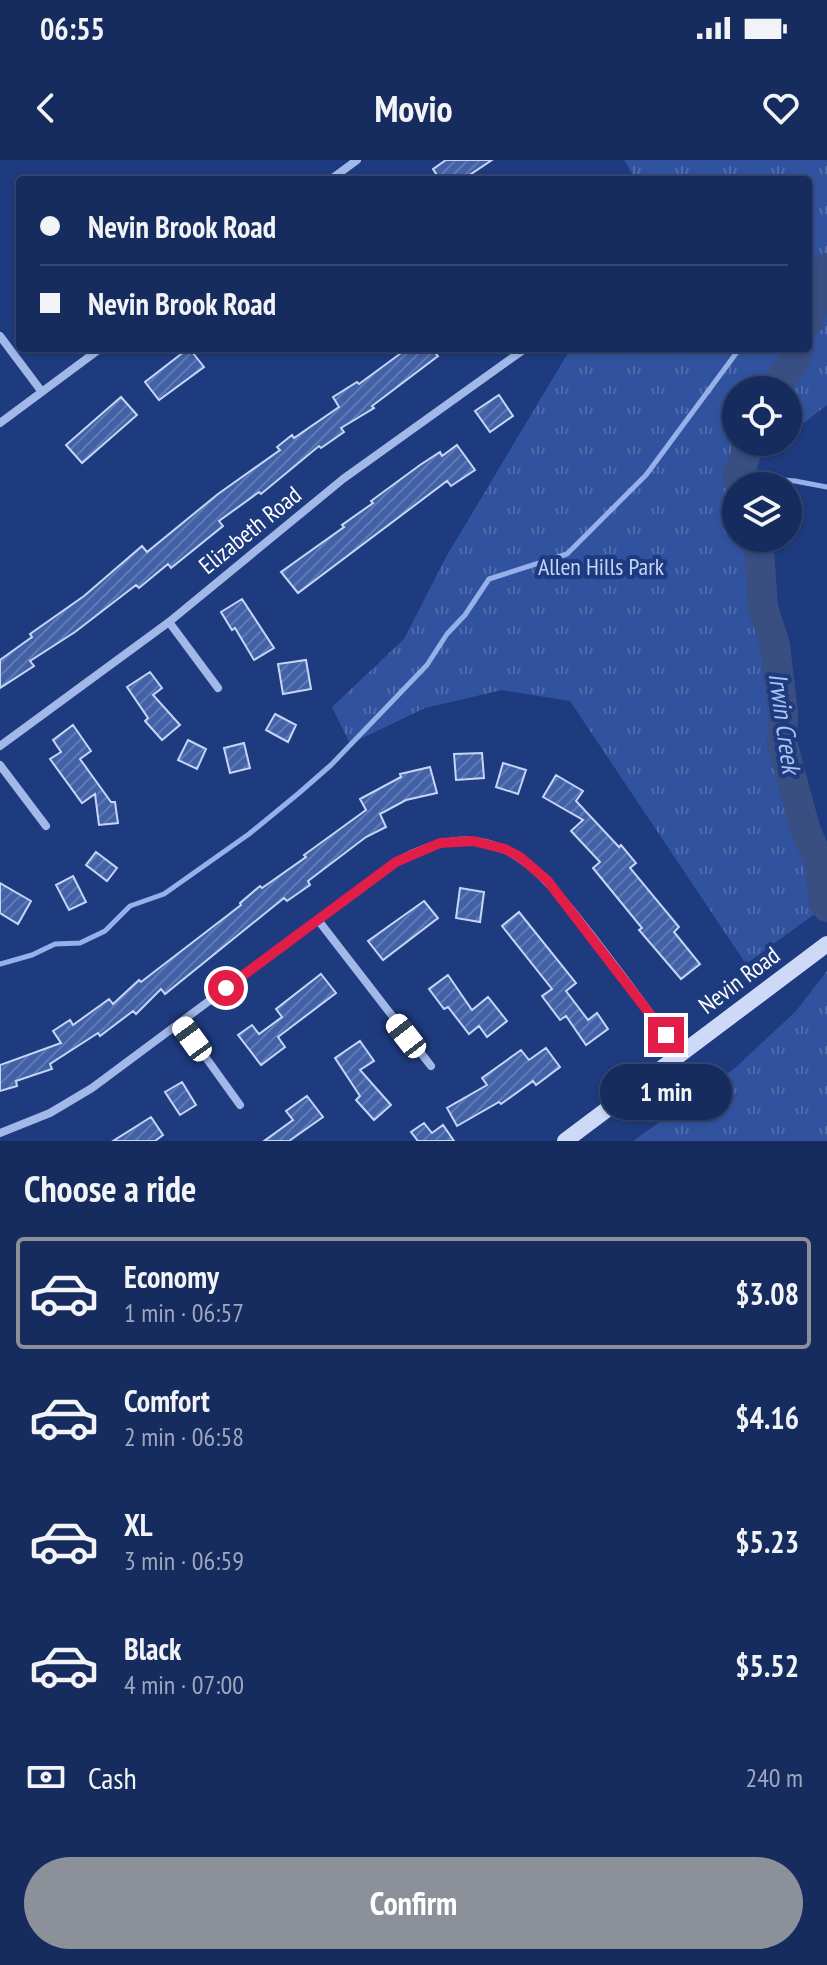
<!DOCTYPE html>
<html lang="en">
<head>
<meta charset="utf-8">
<style>
	body { margin:0; font-family:"PT Sans Narrow",sans-serif; background:#233868; color:#f1f3f6; height:100vh; display:flex; flex-direction:column; font-size:30px; white-space:nowrap }
	* { box-sizing:border-box; margin:0 }
	p { font-size:26px; color:#9ea7bd }
	.icon { flex:none; width:44px; height:44px; fill:none; stroke:currentColor; stroke-width:2; stroke-linecap:round; stroke-linejoin:round }
	.map { position:relative; height:981px; overflow:hidden }
	.drawer { display:flex; flex-direction:column; background:#162c5f; flex:1 }
	.drawer>* { flex:none }
	.top-card { position:absolute; left:16px; top:16px; width:796px; height:176px; border-radius:8px; box-shadow:0 2px 6px #0004,0 0 0 2px #354874; display:grid; align-content:center; height:176px; padding:0 24px; background:#162c5f }
	.buttons { position:absolute; left:722px; top:216px; display:grid; gap:16px }
	.buttons a { display:grid; place-items:center; width:80px; height:80px; border-radius:50%; background:#162c5f; box-shadow:0 2px 6px #0004,0 0 0 2px #354874; font-size:40px }
	.end { position:absolute; width:36px; height:36px; margin:-18px; border:10px solid #e11d48; background:#fff; box-shadow:0 0 0 4px #fff }
	.from { border-radius:50% }
	.bubble { position:absolute; height:56px; border-radius:28px; background:#162c5f; box-shadow:0 2px 6px #0004,0 0 0 2px #354874; font-size:26px; font-weight:700; line-height:56px; text-align:center }
	.car { position:absolute; width:24px; height:48px; margin:-24px -12px; border-radius:10px; box-shadow:0 0 6px 2px #0007; background:linear-gradient(#fff 24%,#345 0 40%,#fff 0 76%,#345 0 86%,#fff 0) }
	.top-card b { display:flex; align-items:center; gap:28px; height:76px; font-size:30px }
	.top-card b+b { border-top:2px solid #354874 }
	.top-card i { width:20px; height:20px; background:#f1f3f6 }
	ul { padding:0; list-style:none }
	li { display:flex; align-items:center; gap:24px; height:112px; margin:0 16px 12px; padding:0 8px; border:4px solid transparent; border-radius:8px }
	li div { flex:1 }
	li b { display:block; font-size:30px }
	li em { font-style:normal; font-weight:700 }
	li.active { border-color:#8c9099 }
	li>.icon { width:72px; height:72px; stroke-width:1.5 }
	h2 { padding:0 24px; font-size:36px; line-height:96px }
	.pay { display:flex; align-items:center; gap:20px; height:88px; padding:0 24px; font-size:30px }
	.pay p { margin-inline-start:auto }
	.action { display:flex; gap:16px; margin-top:auto; padding:16px 24px }
	.action a { flex:1; height:92px; border-radius:48px; background:#8c9099; color:#fff; font-size:32px; font-weight:700; line-height:92px; text-align:center }
	.status { display:flex; justify-content:space-between; align-items:center; height:56px; padding:0 40px; background:#162c5f; direction:ltr }
	.status svg { height:22px; fill:currentColor }
	header { display:flex; justify-content:space-between; align-items:center; height:104px; padding:0 24px; background:#162c5f; font-size:36px; font-weight:700 }
	.map>svg:first-child { display:block }
	.park { fill:url(#park-tufts) }
	.lines { fill:none; stroke-linecap:round; stroke-linejoin:round }
	.stream { stroke:#96b1ea; stroke-width:5 }
	.river { stroke:#394e81; stroke-width:30 }
	.building { fill:url(#building-hatch); stroke:#c6d5f6; stroke-width:2 }
	.street { stroke:#a2b8e8; stroke-width:8 }
	.secondary { stroke:#cdd9f6; stroke-width:16 }
	.route { stroke:#e11d48; stroke-width:10 }
	.labels { text-anchor:middle; dominant-baseline:central; stroke-width:8; stroke-linejoin:round; paint-order:stroke }
	.street-label { font-size:24px; fill:#fff; stroke:#1e3b7f }
	.park-label { font-size:24px; fill:#c6d5f6; stroke:#1e3b7f }
	.water-label { font-size:26px; font-style:italic; fill:#aec2f0; stroke:#1e3b7f }
</style>
</head>
<body>
<div class="status"><b>06:55</b><svg viewBox="0 0 49 12"><path d="M0 12V9h3v3zM5 12V6h3v6zM10 12V3h3v9zM15 12V0h3v12zM26 1h20v11H26zM47 4h2v5h-2z"/></svg></div>
<header><svg class="icon" aria-label="back" viewBox="0 0 24 24"><path d="M15 5l-7 7 7 7"/></svg>Movio<svg class="icon" aria-label="heart" viewBox="0 0 24 24"><path d="M12 20l-8-8c-3-5 5-10 8-4 3-6 11-1 8 4z"/></svg></header>
<div class="map">
<svg width="827" height="981" viewBox="0 0 827 981">
	<defs>
		<pattern id="park-tufts" width="24" height="20" patternUnits="userSpaceOnUse" patternTransform="scale(2)"><rect width="24" height="20" fill="#31529e"/><path d="M3 7l-1-3M5 7V3M7 7l1-3M15 17l-1-3M17 17v-4M19 17l1-3" fill="none" stroke="#506cad"/></pattern>
		<pattern id="building-hatch" width="6" height="6" patternUnits="userSpaceOnUse" patternTransform="scale(2)"><rect width="6" height="6" fill="#4361a7"/><path d="M-1 1l2-2M0 6l6-6M5 7l2-2" fill="none" stroke="#5f79b4"/></pattern>
	</defs>
	<rect width="100%" height="100%" fill="#1e3b7f"/>
	<path class="park" d="M624,0H827V245L788,275V230H736V282H779L731,319L736,336V378H748L762,423L753,458L827,712V745L746,804L570,541L502,530L425,548L350,584L332,547L404,479L446,397L571,188H808V20H636Z
		M827,811V981H633L735,908L796,851Z"/>
	<g class="lines">
		<path class="stream" d="M808,105L827,104
			M738,316L795,321L827,327
			M0,804L32,795L55,784L80,783L105,771L130,746L164,734L249,674L299,633L331,605L427,505L447,474L465,455L489,419L567,394L646,315L740,188"/>
		<path class="river" d="M808,162L827,108
			M773,230L796,198L799,188
			M741,326L738,316L750,282
			M756,378L759,388L763,448L775,485L783,554L782,582L805,668L819,702L824,741L827,747"/>
	</g>
	<path class="building" d="M446,0H492L462,20H440L433,9Z
		M189,188L204,207L159,240L145,222Z
		M408,188H431L438,196L372,246L374,248L341,268L344,272L321,288L319,286L261,334L259,332L219,361L223,366L171,408L168,404L139,428L136,425L75,472L30,501L34,506L0,528V500L32,477L30,474L84,436L142,386L147,392L218,334L280,290L277,287L292,275L294,278L339,247L333,237L357,222L359,224Z
		M499,235L513,256L490,272L475,251Z
		M121,237L137,255L82,303L66,285Z
		M457,285L475,310L451,326L447,321L298,433L281,412L344,367L342,365L373,343L371,341L420,305L440,292L442,296Z
		M242,439L274,488L254,500L235,468L232,470L221,452Z
		M306,500L311,529L283,534L278,504Z
		M150,512L162,528L153,535L180,565L162,580L145,561L148,558L127,527Z
		M275,554L296,565L288,582L266,570Z
		M73,565L91,591L80,599L111,642H115L118,663L99,665L95,634L82,643L50,599L61,592L53,580Z
		M188,580L206,589L197,609L178,600Z
		M244,583L250,608L230,613L224,588Z
		M482,593L484,618L456,620L454,594Z
		M503,603L526,610L518,634L496,627Z
		M430,607L437,633L406,640L380,654L386,667L366,677L308,721L310,725L287,741L284,738L165,834L161,829L136,854L133,851L100,876L98,873L50,904L52,909L16,921L17,926L0,931V905L61,883L53,871L70,860L73,865L109,839L113,844L139,820L141,822L241,745L240,743L260,726L262,728L306,697L304,695L366,650L360,639L401,617L400,614Z
		M556,615L583,631L576,641L619,687L621,685L636,703L630,708L679,767L674,772L700,804L681,819L639,770L642,768L593,708L600,702L571,671L583,660L543,637Z
		M96,692L117,708L107,721L86,705Z
		M73,716L86,742L69,750L56,725Z
		M0,723L31,741L18,764L0,753Z
		M460,728L484,732L480,762L456,758Z
		M424,741L438,758L383,800L368,781Z
		M519,752L576,823L566,831L588,860L597,853L608,869L586,885L566,856L560,860L542,836L552,829L502,766Z
		M321,814L336,833L278,877L285,887L261,905L238,875L252,865L259,874L282,857L276,849Z
		M448,815L472,850L488,837L507,861L487,877L479,866L469,874L448,847L444,849L429,829Z
		M360,881L374,901L360,910L391,945L374,960L356,940L360,936L335,898Z
		M546,888L560,907L536,925L533,921L501,944L499,942L457,966L447,948L487,925L482,918L521,890L529,900Z
		M182,922L196,945L180,955L165,932Z
		M307,936L323,957L289,981H264L293,960L286,951Z
		M151,957L163,975L155,981H113Z
		M424,963L432,973L443,965L454,981H418L411,972Z"/>
	<g class="lines">
		<path class="street" d="M330,20L357,0
			M0,176L42,232
			M0,263L101,188
			M169,462L218,528
			M0,586L169,462L343,319L526,188
			M0,605L46,666
			M318,760L431,906
			M181,863L240,945
			M0,973L50,953L92,928L396,702C492,648 536,704 592,776C622,815 651,854 680,894"/>
		<path class="secondary" d="M565,981L827,784"/>
	</g>
	<g class="lines">
		<path class="route" d="M226,828L396,702L440,683L473,681L505,689L520,697L547,720L666,875"/>
	</g>
	<g class="labels">
		<g class="street-label">
			<text transform="translate(250 370) rotate(-39)">Elizabeth Road</text>
			<text transform="translate(739 820) rotate(-37)">Nevin Road</text>
		</g>
		<g class="park-label">
			<text x="601" y="406">Allen Hills Park</text>
		</g>
		<g class="water-label">
			<text transform="translate(785 563) rotate(82)">Irwin Creek</text>
		</g>
	</g>
</svg>
<div class="buttons">
<a><svg class="icon" aria-label="locate" viewBox="0 0 24 24"><circle cx="12" cy="12" r="6"/><path d="M12 2v4M12 18v4M2 12h4M18 12h4"/></svg></a>
<a><svg class="icon" aria-label="layers" viewBox="0 0 24 24"><path d="M12 4l9 5-9 5-9-5zM3 14l9 5 9-5"/></svg></a>
</div>
<i class="end from" style="left:226px;top:828px"></i>
<i class="end" style="left:666px;top:875px"></i>
<div class="bubble" style="left:600px;top:904px;width:132px">1 min</div>
<i class="car" style="left:406px;top:876px;rotate:322deg"></i>
<i class="car" style="left:192px;top:879px;rotate:324deg"></i>
<div class="top-card">
<b><i class="from"></i>Nevin Brook Road</b>
<b><i></i>Nevin Brook Road</b>
</div>
</div>
<section class="drawer">
<h2>Choose a ride</h2>
<ul>
<li class="active"><svg class="icon" aria-label="car" viewBox="0 0 24 24"><path d="M5 17H2v-5l4-1 3-4h7l3 4 3 1v5h-3M9 17h6M6 11h13"/><circle cx="7" cy="17" r="2"/><circle cx="17" cy="17" r="2"/></svg><div><b>Economy</b><p>1 min · 06:57</p></div><em>$3.08</em></li>
<li><svg class="icon" aria-label="car" viewBox="0 0 24 24"><path d="M5 17H2v-5l4-1 3-4h7l3 4 3 1v5h-3M9 17h6M6 11h13"/><circle cx="7" cy="17" r="2"/><circle cx="17" cy="17" r="2"/></svg><div><b>Comfort</b><p>2 min · 06:58</p></div><em>$4.16</em></li>
<li><svg class="icon" aria-label="car" viewBox="0 0 24 24"><path d="M5 17H2v-5l4-1 3-4h7l3 4 3 1v5h-3M9 17h6M6 11h13"/><circle cx="7" cy="17" r="2"/><circle cx="17" cy="17" r="2"/></svg><div><b>XL</b><p>3 min · 06:59</p></div><em>$5.23</em></li>
<li><svg class="icon" aria-label="car" viewBox="0 0 24 24"><path d="M5 17H2v-5l4-1 3-4h7l3 4 3 1v5h-3M9 17h6M6 11h13"/><circle cx="7" cy="17" r="2"/><circle cx="17" cy="17" r="2"/></svg><div><b>Black</b><p>4 min · 07:00</p></div><em>$5.52</em></li>
</ul>
<div class="pay"><svg class="icon" aria-label="cash" viewBox="0 0 24 24"><path d="M3 7h18v10H3z"/><circle cx="12" cy="12" r="2"/></svg>Cash<p>240 m</p></div>
<div class="action"><a>Confirm</a></div>
</section>
</body>
</html>
